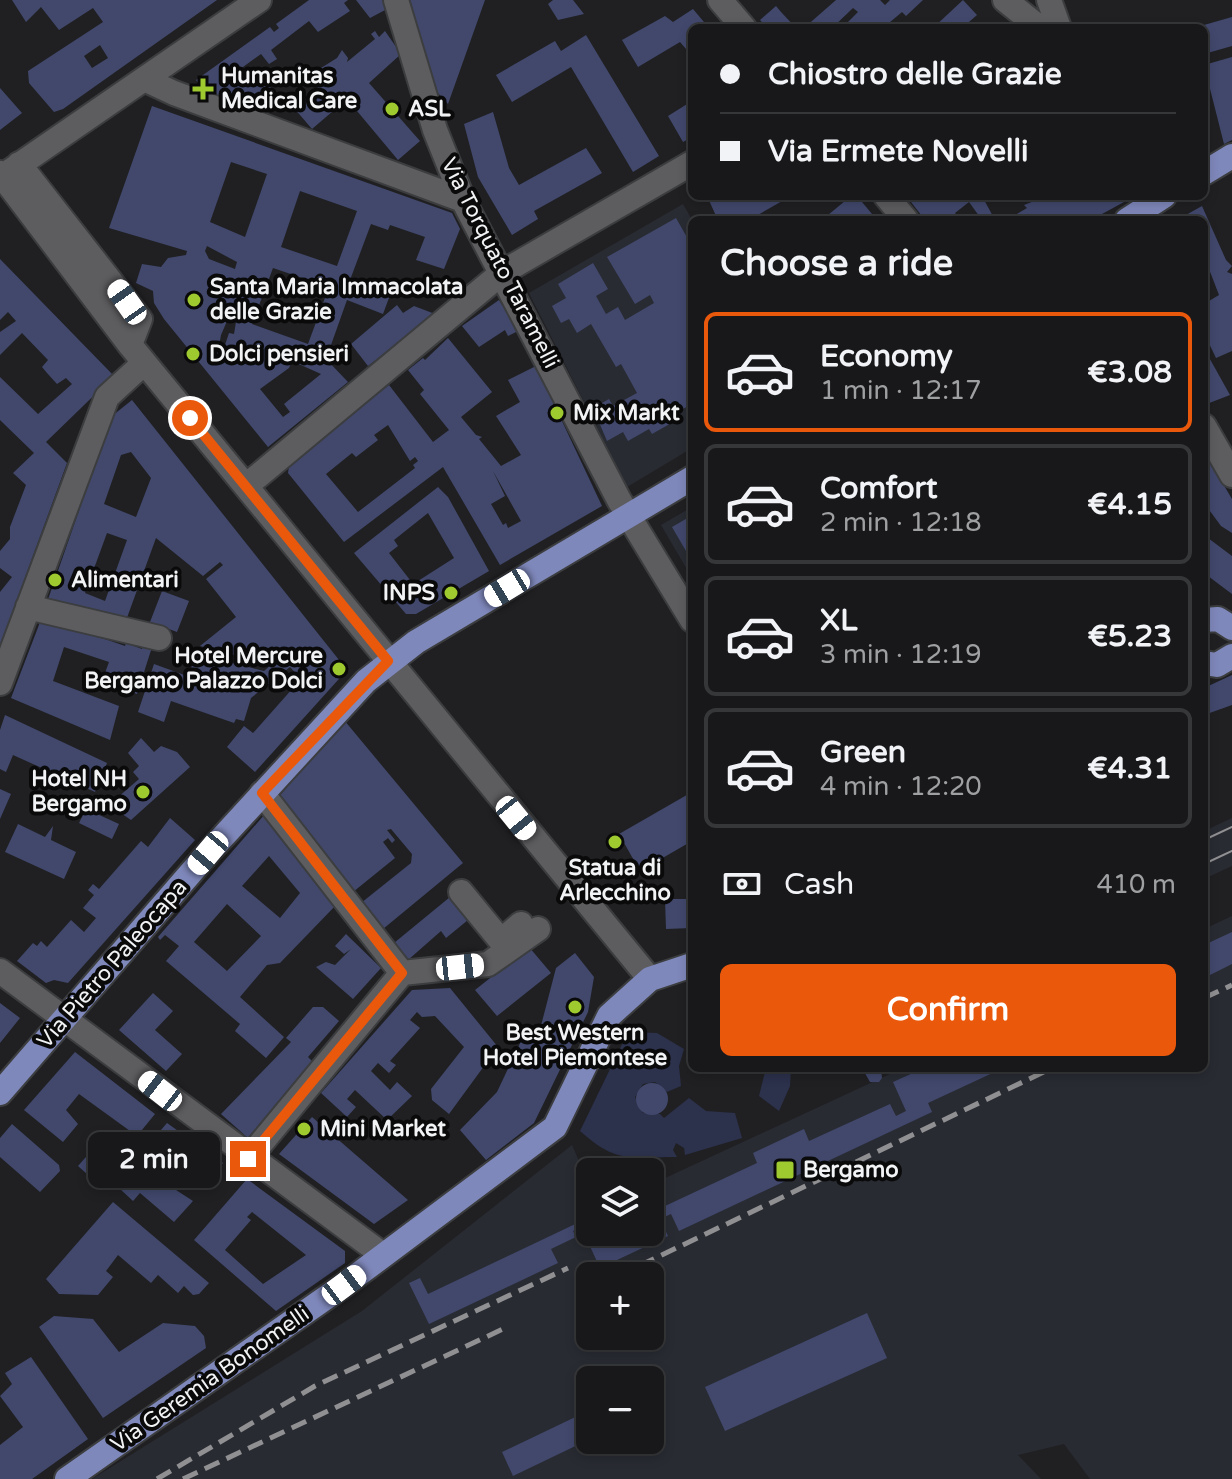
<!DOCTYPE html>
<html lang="en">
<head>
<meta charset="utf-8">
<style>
	body { margin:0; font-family:"Varela Round",sans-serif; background:#212123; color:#f1f3f6; height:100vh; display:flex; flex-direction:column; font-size:30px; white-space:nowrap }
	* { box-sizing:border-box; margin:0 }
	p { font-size:26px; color:#9fa0a2 }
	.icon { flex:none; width:44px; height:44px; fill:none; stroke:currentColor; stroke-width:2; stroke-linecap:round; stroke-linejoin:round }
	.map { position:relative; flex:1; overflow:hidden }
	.panel { position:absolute; left:688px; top:216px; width:520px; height:856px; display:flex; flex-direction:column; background:#18181a; border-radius:12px; box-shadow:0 4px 12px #0003,0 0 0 2px #363739 }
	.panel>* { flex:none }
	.guide { position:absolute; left:688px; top:24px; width:520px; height:176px; border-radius:12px; box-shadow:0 4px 12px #0003,0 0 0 2px #363739; display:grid; align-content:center; height:176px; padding:0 32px; background:#18181a }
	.fabs { position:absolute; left:576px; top:1158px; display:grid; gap:16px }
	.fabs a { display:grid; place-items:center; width:88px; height:88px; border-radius:12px; background:#18181a; box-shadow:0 4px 12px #0003,0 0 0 2px #363739; font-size:40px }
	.end { position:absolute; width:36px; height:36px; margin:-18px; border:10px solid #ea580c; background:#fff; box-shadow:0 0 0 4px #fff }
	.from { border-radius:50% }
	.bubble { position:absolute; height:56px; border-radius:12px; background:#18181a; box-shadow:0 4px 12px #0003,0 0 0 2px #363739; font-size:26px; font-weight:800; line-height:56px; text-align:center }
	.car { position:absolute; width:24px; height:48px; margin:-24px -12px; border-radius:10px; box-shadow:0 0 6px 2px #0007; background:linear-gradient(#fff 24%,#345 0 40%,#fff 0 76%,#345 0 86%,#fff 0) }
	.guide b { display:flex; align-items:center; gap:28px; height:76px; font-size:30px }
	.guide b+b { border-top:2px solid #363739 }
	.guide i { width:20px; height:20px; background:#f1f3f6 }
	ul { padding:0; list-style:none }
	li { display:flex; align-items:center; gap:24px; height:120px; margin:0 16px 12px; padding:0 16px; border:4px solid #363739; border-radius:12px }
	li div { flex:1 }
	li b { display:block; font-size:30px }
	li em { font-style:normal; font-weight:800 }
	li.current { border-color:#ea580c }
	li>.icon { width:72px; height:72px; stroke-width:1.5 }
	h2 { padding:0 32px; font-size:36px; line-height:96px }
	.pay { display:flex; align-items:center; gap:20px; height:88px; padding:0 32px; font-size:30px }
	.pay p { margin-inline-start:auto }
	.cta { display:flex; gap:16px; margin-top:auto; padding:16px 32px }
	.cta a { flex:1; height:92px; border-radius:12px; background:#ea580c; color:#fff; font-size:32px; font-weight:800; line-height:92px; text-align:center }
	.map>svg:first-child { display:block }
	.built { fill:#292b33; fill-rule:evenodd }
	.green { fill:#2c314c }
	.building { fill:#41486c; fill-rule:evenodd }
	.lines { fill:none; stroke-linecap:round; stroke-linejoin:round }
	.minor-casing { stroke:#3c3d3f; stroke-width:28 }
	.major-casing { stroke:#3c3d3f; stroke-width:28 }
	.minor { stroke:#5d5d60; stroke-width:24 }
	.major { stroke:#7f88bb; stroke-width:24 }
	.tram { stroke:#909092; stroke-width:2 }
	.rail { stroke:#909092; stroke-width:5; stroke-dasharray:16 8; stroke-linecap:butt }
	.route { stroke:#ea580c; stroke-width:10 }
	.poi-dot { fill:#9eca2f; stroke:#0a0a0b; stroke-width:3 }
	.labels { text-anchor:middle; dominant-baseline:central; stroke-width:8; stroke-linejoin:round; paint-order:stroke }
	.poi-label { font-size:22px; font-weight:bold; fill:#f2f3f4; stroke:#0a0a0b; text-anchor:start }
	.street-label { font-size:22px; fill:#f2f3f4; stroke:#0a0a0b }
</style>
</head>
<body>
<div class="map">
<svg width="1232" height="1479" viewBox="0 0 1232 1479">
	<rect width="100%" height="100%" fill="#202023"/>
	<path class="built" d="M683,204L692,220V448L627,487L529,293Z
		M692,507V578L661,525Z
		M1232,818V866L1204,879V831Z
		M1232,916V1479H1090L1064,1444L1018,1455L1041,1479H92L362,1311L572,1145L590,1186V1232H650V1185L903,1068H1204V929ZM590,1276H650V1336H590ZM590,1380H650V1440H590Z"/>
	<path class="green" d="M628,1032L657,1033L684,1049L679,1066L681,1086L667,1092L655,1082L643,1084L635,1097L643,1113L660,1114L664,1118L689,1098L706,1111L735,1113L742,1138L685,1155L684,1148L676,1143L673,1150L677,1157C629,1157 617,1164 580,1131Z
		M766,1068H791L790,1086L779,1111L759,1096Z"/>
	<path class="building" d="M12,0H217L63,109L54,112L29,83L28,71L103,22L93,8L59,30L41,7L26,22ZM100,45L108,58L92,68L84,56Z
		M309,0H348L344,3L350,11L318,32L309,21L271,50L277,59L269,64L261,54L232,75L271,87L262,113L208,96L196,80L270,27L274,32L279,28L276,24Z
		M356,0H384L387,9L370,18Z
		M410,0H485L448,104L436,91Z
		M553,0H573L584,14L558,20L548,4Z
		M836,0H880L885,5L890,0H923L906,16L902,12L883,28H842L858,12L853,8L832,28H804Z
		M963,0L977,15L962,28H933Z
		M776,6L781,12L796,28H767L760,20Z
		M693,9L709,28H692V56L680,42L638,67L622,40L665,16L673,22Z
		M1232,17V46L1204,54V28L1197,27Z
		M375,31L379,37L385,31L401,54L369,83L420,141L398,160L347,99L312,129L294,108L329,78L321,68L337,58L342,50L348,58L347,62L375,39L371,34Z
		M586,35L659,156L633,172L571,67L512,102L496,75L555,41L561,51Z
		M1232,57V140L1224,144L1204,65Z
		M0,88L22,113L0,130Z
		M692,101V137L683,142L668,116Z
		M152,106L452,213L460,229L444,269L416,260L425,237L390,225L388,230L371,224L350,280L390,295L383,314L347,300L326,359L348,382L268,447L164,319L154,303L153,291L136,283L142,264L161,267L168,258L186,255L187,251L109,228ZM231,162L267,174L245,237L210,222ZM300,191L357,211L337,266L281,247ZM207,246L237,262L235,269L209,259L205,251ZM273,268L329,287L308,344L252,324ZM230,314L237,316L234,334L229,333L223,351L219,346L221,335ZM292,361L321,374L284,404L290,412L283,417L260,389L289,368Z
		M493,112L509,168L519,185L586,148L602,173L534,211L538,219L512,235L478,177L464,124Z
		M707,196H791L749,220H713L717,218Z
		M851,196H857L877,220H822Z
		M914,196H982L995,220H982L969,202L955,213L960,220H925L911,202Z
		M1047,196L1051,199L1056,196H1135L1091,220H1014L1012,217L1027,208L1024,205Z
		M1202,206L1226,260L1232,266L1227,272L1232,274V351L1216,358L1204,333V304L1219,295L1204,256V220H1177Z
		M676,218L692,246V404L679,411L682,417L652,434L649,429L628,441L623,432L607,441L593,408L609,399L613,406L637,393L621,364L616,367L591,324L577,333L569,319L561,323L552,306L566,298L558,284L593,263L608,289L596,296L606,314L618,307L625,320L654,303L650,295L635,304L607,257Z
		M0,259L114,376L46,442L67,463L0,646V592L12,577L0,568V551L10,539V527L26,485L13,473L34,453L0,420V377L38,414L72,384L66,378L57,384L47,373L42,367L48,360L22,333L0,355V332L16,321L8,312L0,320Z
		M499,300L518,331L508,336L505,330L479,347L462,326Z
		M397,305L403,313L414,306L435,314L368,366L351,344Z
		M448,338L492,392L461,417L476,435L482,437L479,439L501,466L521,455L496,416L520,402L508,380L536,366L602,506L500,565L443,467L344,542L288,473L289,466L389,385L433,442L449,430L420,394L424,390L408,370L423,358L425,360ZM388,425L410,461L415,457L418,461L413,465L415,468L358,512L326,474L352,453L356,457L378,440L374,435ZM493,471L521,521L508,528L506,523L503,525L491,504L505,496Z
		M1206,352L1230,395L1204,405V353Z
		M132,400L347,670L255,772L227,747L244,726L253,733L301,679L290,667L251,698L244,721L236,719L234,723L171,701L164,722L138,712L154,664L187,676L198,654L264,671L271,665L200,646L236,617L206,579L223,565L220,562L203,576L156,538L124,626L45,608L112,416ZM131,452L151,478L136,517L104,504L121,455ZM107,533L127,540L105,601L85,593Z
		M1204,452L1232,499V533L1221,526L1207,507L1204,509Z
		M438,487L448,497L489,571L416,614H406L354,553ZM428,513L454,558L418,581L410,580L389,553L398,546L394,540Z
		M691,516L692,519V553L690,549L686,551L672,527Z
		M1204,535L1232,556V594L1204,573Z
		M162,591L189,601L177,632L150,622Z
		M42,617L125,646L126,643L142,649L144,642L153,644L137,694L102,681L109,662L64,647L53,681L119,706L110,740L11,698Z
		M1232,675V705L1204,715V688Z
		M5,715L107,763L95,792L13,755L6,772L0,769V730Z
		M344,720L463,863L383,929L361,903L411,863L412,854L391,829L387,830L395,840L392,843L388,838L383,842L395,858L353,892L277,799Z
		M141,738L154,752L161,746L177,752L190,767L131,820L109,805L139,779L133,772L139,766L128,753Z
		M0,789L11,794L0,819Z
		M692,792V841L640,871L619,834Z
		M86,809L119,824L112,839L79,823Z
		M265,814L337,904L280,963L267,965L240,997L284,1037L266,1058L235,1031L240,1024L166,961L179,946L165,935L160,940L158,937ZM269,856L300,893L280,918L242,886ZM227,904L261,936L227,971L194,942Z
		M170,818L195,840L68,983L54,980L46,983L17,961L33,943L37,946L41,941L47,947L71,920L84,932L96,918L83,908L94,895L88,890L93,884L99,889L141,841L148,847Z
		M18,824L45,837L53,826L51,840L76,852L64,879L5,852Z
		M450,897L468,920L446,938L441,931L408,960L394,943Z
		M665,899H692V928L666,929Z
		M1232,932V964L1204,978V945Z
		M346,934L381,968L353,999L316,967L326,962L335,965L351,949L344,954L335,946Z
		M529,947L551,973L497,1016L475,990Z
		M575,953L594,977L588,1012L534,1123L486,1160L460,1130L497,1092L522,1039L537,1041L556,968Z
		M450,988L498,1047L449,1114L432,1100L431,1089L464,1047L435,1016L422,1017L417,1012L410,1020L420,1028L390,1061L396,1065L389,1073L378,1063L371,1071L390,1090L397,1082L412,1096L387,1120L355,1090L347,1099L356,1107L347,1117L321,1093L412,990Z
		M153,993L173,1011L155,1030L182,1054L166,1071L119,1030Z
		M0,1003L20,1018L0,1043Z
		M313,1007H323L339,1021L308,1057L313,1062L248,1138L221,1114L291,1042L286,1038Z
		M75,1052L155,1114L137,1136L79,1094L66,1110L78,1124L63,1142L24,1110Z
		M862,1068H881L882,1078L879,1082H870Z
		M924,1068L999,1070L928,1103L932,1112L679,1231L671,1214L660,1219L668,1236L600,1268L588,1242L608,1232H650V1213L757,1163L753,1153L804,1129L809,1141L890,1104L896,1116L906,1111L893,1082Z
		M636 1099a16 16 0 1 1 32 0a16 16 0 1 1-32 0Z
		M312,1117L408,1200L374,1224L279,1154Z
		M167,1123L223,1163L205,1184L174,1160L159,1179L193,1201L174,1222L140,1193L133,1201L119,1188L126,1181L121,1176Z
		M12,1124L59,1165L60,1171L40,1192L0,1157V1138Z
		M100,1141L118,1156L96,1182L78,1166Z
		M247,1179L345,1251V1263L276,1311L194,1240ZM252,1212L306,1255L263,1284L225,1250L251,1220L247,1217Z
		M113,1202L209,1283L199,1294L193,1295L184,1286L178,1293L158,1275L151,1283L118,1255L106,1271L113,1277L98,1295L59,1294L46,1279Z
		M590,1217V1223L573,1231L576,1237L551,1249L558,1263L429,1324L409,1283L420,1278L428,1294Z
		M867,1313L887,1358L725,1431L705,1387Z
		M54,1316L93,1319L119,1352L163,1323L195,1326L204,1336L206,1348L103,1418L39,1327Z
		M31,1357L88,1439L32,1479H0V1445L23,1427L0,1396L12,1384L5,1373Z
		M590,1410V1439L513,1476L502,1452Z"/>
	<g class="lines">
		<defs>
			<path id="minor" d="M396,0L435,130L463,200L619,500L692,620
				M720,0L744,28
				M1005,0L1040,28
				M1049,0L1059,28
				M144,79L174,93L463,200
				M19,164L140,319L130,345
				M0,173L130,345L650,979
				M0,178L259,0
				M886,196L906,220
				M1204,426L1232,475
				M246,486L503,272L692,163
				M28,607L159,638
				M0,683L107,397L144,363
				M262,793L402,973
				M461,892L501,941L521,924
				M0,971L383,1255
				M248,1159L402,973L488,964L538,929"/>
			<path id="major" d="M1204,173L1232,156
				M1127,220L1164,196
				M1204,620L1218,619L1232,628
				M1204,663L1217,665L1232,656
				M0,1093L208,853L366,681L416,642L692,478
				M67,1479L344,1285L555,1127L609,1016L650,979L692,965"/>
		</defs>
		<use href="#minor" class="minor-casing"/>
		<use href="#major" class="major-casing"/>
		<use href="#minor" class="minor"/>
		<use href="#major" class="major"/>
		<path class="tram" d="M1204,840L1232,827
			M1204,864L1232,851"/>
		<path class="rail" d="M1204,998L1232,985
			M618,1276L1052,1068
			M157,1479L315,1386L568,1268
			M183,1479L503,1329"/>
	</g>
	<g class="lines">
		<path class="route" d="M190,418L388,661L262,793L402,973L248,1159"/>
	</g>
	<g class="poi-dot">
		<path d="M199 77h8v8h8v8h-8v8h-8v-8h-8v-8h8z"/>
		<circle cx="392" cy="109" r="8"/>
		<circle cx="194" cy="300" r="8"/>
		<circle cx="193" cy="354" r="8"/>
		<circle cx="557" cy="413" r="8"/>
		<circle cx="55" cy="580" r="8"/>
		<circle cx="451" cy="593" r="8"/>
		<circle cx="339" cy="669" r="8"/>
		<circle cx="143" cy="792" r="8"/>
		<circle cx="615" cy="842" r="8"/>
		<circle cx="575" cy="1007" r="8"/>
		<circle cx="304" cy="1129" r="8"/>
		<rect x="775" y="1160" width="20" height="20" rx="4"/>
	</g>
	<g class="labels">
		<g class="poi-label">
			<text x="221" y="76">Humanitas<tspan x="221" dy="25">Medical Care</tspan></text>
			<text x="408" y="109">ASL</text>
			<text x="210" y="287">Santa Maria Immacolata<tspan x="210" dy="25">delle Grazie</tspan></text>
			<text x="209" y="354">Dolci pensieri</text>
			<text x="573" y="413">Mix Markt</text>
			<text x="71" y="580">Alimentari</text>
			<text x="435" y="593" text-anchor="end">INPS</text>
			<text x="323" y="656" text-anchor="end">Hotel Mercure<tspan x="323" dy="25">Bergamo Palazzo Dolci</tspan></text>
			<text x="127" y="779" text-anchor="end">Hotel NH<tspan x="127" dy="25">Bergamo</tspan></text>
			<text x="615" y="868" text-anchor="middle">Statua di<tspan x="615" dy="25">Arlecchino</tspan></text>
			<text x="575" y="1033" text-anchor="middle">Best Western<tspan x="575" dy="25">Hotel Piemontese</tspan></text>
			<text x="320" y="1129">Mini Market</text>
			<text x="803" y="1170">Bergamo</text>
		</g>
		<g class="street-label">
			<text transform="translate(500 263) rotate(63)">Via Torquato Taramelli</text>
			<text transform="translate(112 964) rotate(-49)">Via Pietro Paleocapa</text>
			<text transform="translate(210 1379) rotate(-35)">Via Geremia Bonomelli</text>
		</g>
	</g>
</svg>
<div class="fabs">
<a><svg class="icon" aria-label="layers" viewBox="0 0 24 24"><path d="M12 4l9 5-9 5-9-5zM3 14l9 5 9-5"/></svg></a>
<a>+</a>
<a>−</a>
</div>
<i class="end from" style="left:190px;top:418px"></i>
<i class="end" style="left:248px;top:1159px"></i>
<div class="bubble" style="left:88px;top:1132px;width:132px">2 min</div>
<i class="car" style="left:127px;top:302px;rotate:325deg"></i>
<i class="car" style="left:507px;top:588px;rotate:239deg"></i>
<i class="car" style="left:516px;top:818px;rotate:141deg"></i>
<i class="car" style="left:208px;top:853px;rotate:220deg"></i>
<i class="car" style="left:460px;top:967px;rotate:84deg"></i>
<i class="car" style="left:160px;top:1091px;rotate:308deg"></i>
<i class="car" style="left:344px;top:1285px;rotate:53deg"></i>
<div class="guide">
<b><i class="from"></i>Chiostro delle Grazie</b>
<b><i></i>Via Ermete Novelli</b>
</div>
<section class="panel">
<h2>Choose a ride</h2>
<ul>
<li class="current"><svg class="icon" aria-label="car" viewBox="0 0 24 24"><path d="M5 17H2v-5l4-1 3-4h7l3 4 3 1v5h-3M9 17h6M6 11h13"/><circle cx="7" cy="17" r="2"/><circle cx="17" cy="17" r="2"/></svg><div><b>Economy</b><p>1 min · 12:17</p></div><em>€3.08</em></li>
<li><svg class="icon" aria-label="car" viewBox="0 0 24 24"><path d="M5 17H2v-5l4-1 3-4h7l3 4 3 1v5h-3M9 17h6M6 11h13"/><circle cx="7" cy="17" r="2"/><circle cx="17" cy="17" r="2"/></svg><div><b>Comfort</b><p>2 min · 12:18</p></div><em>€4.15</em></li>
<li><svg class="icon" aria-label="car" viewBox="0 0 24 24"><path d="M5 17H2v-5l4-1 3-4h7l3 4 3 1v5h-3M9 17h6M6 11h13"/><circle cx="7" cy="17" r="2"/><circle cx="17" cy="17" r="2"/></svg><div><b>XL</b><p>3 min · 12:19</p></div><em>€5.23</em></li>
<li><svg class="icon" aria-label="car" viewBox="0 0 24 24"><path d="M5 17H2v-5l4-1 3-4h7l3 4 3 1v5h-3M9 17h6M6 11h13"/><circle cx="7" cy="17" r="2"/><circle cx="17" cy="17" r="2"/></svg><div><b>Green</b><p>4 min · 12:20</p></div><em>€4.31</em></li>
</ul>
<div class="pay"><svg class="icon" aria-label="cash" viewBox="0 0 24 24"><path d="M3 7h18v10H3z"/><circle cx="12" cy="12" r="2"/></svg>Cash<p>410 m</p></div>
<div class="cta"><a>Confirm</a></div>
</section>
</div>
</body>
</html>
